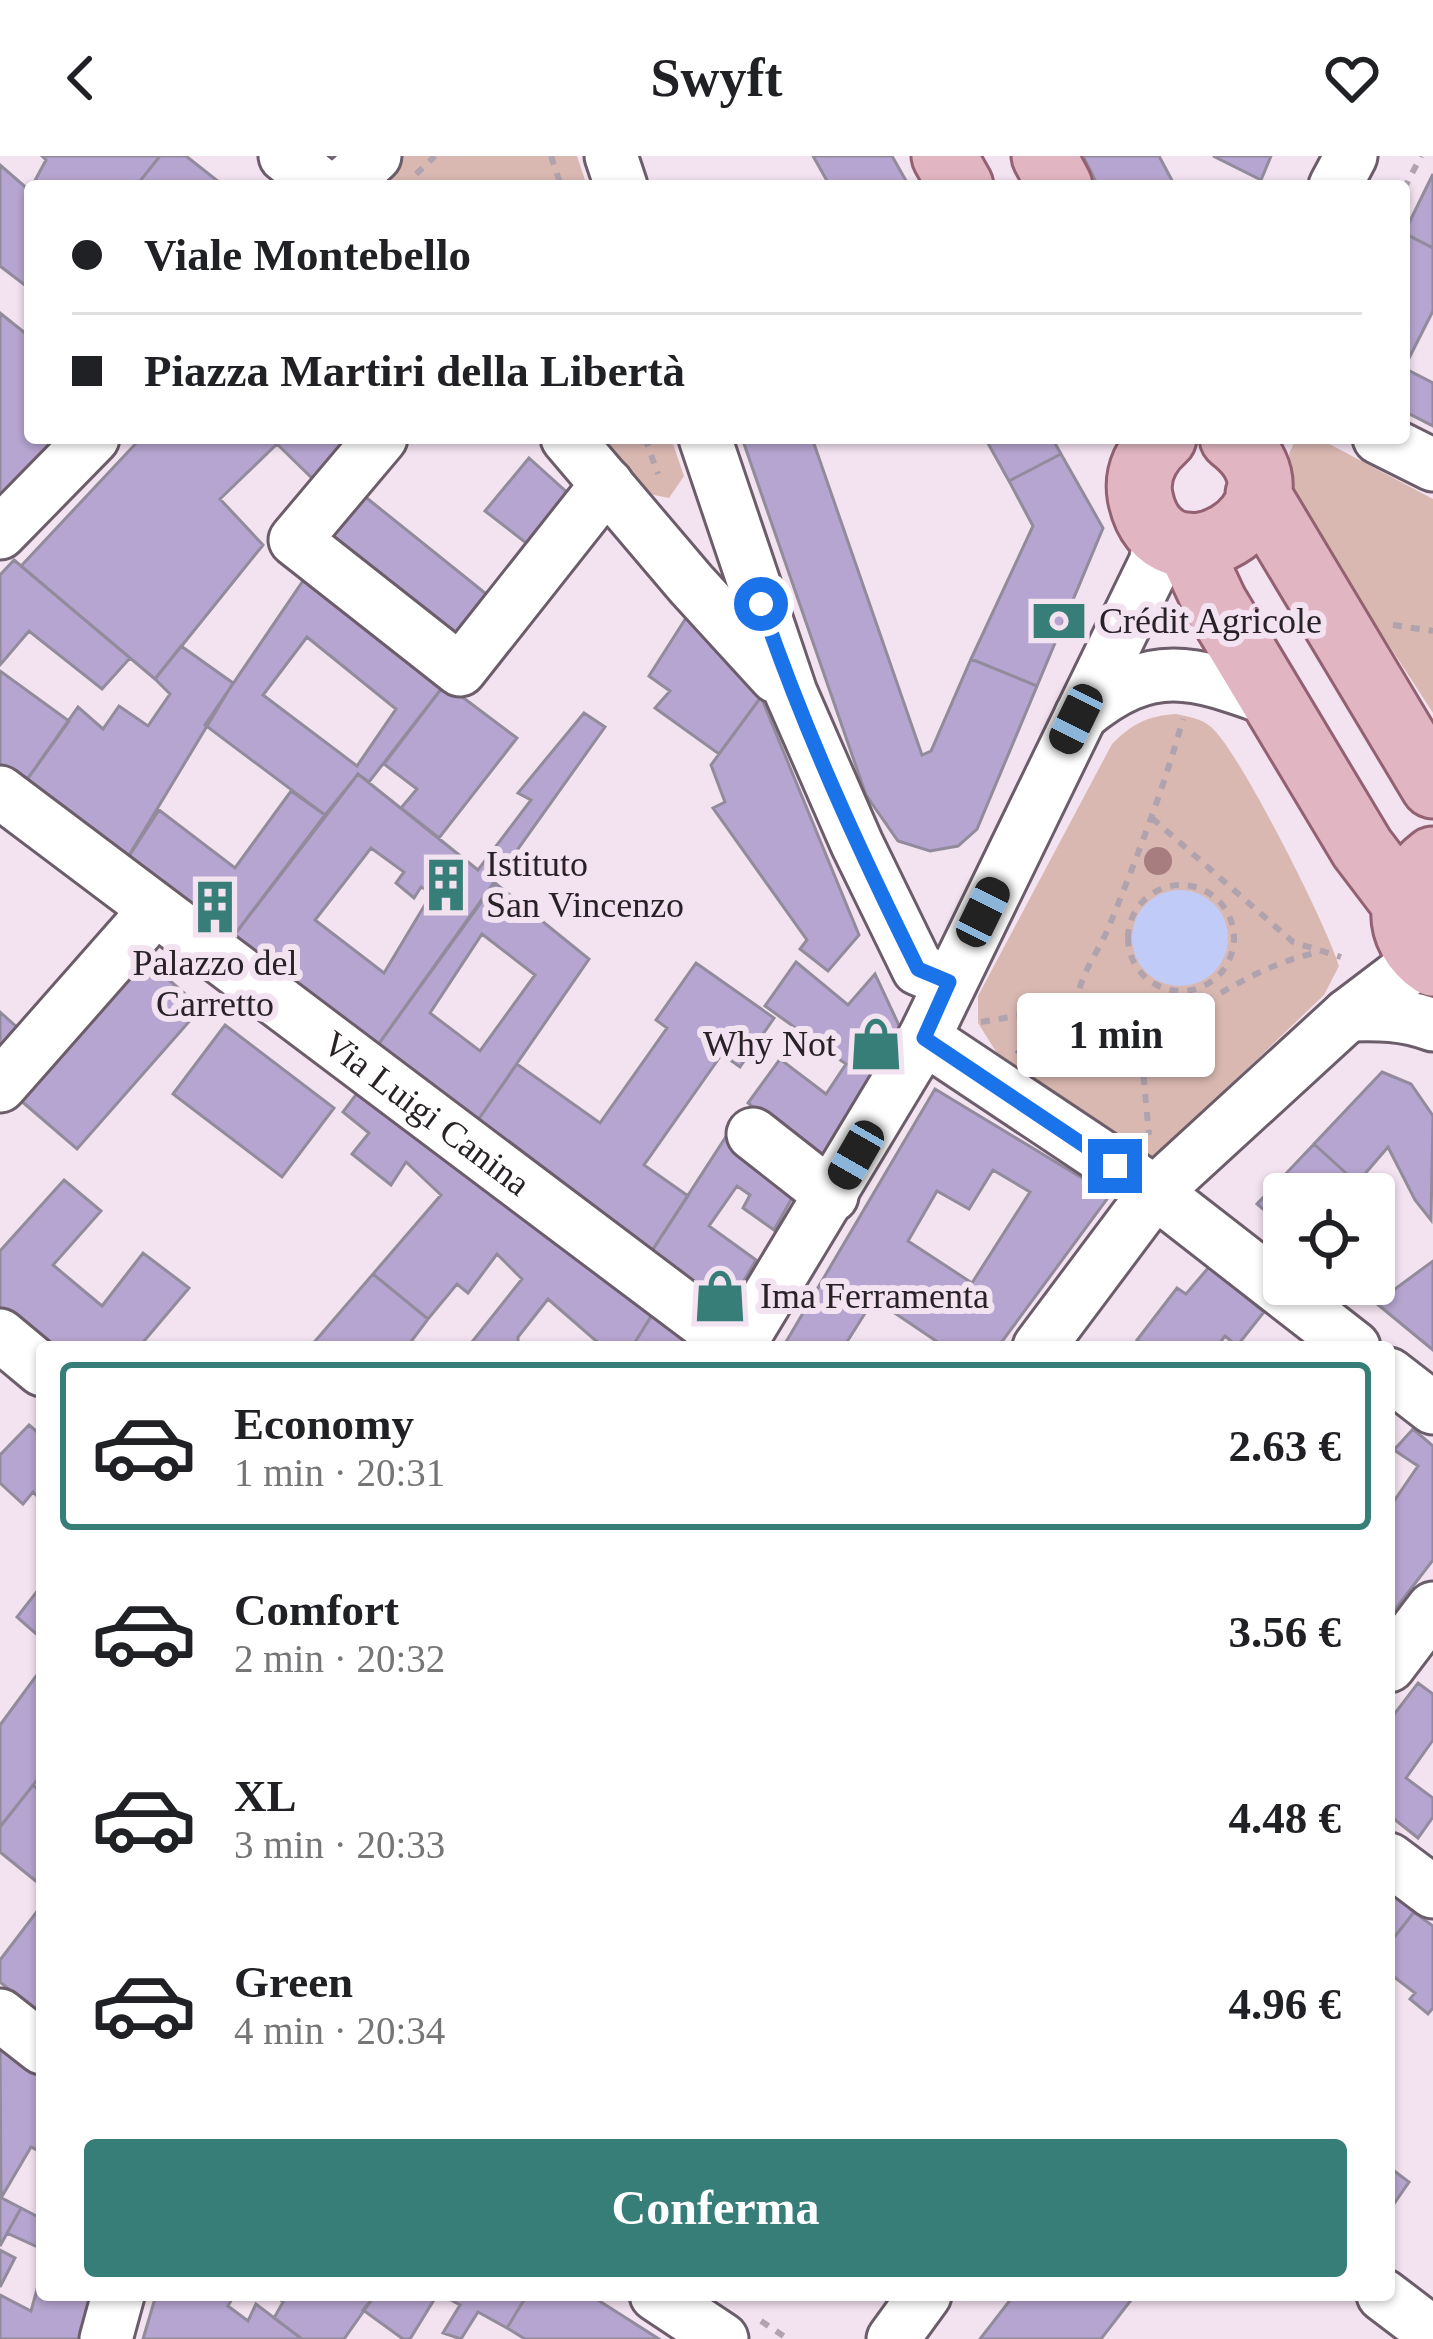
<!DOCTYPE html>
<html lang="it">
<head>
<meta charset="utf-8">
<style>
	body { margin:0; font-family:Georgia,serif; background:#f2f2f2; color:#202124; height:100vh; display:flex; flex-direction:column; font-size:45px; white-space:nowrap }
	* { box-sizing:border-box; margin:0 }
	p { font-size:39px; color:#757577 }
	.icon { flex:none; width:66px; height:66px; fill:none; stroke:currentColor; stroke-width:2; stroke-linecap:round; stroke-linejoin:round }
	.map { position:relative; flex:1; overflow:hidden }
	.drawer { position:absolute; left:36px; top:1185px; width:1359px; height:960px; display:flex; flex-direction:column; background:#fff; border-radius:12px; box-shadow:0 3px 9px #0004 }
	.drawer>* { flex:none }
	.hud { position:absolute; left:24px; top:24px; width:1386px; height:264px; border-radius:12px; box-shadow:0 3px 9px #0004; display:grid; align-content:center; height:264px; padding:0 48px; background:#fff }
	.buttons { position:absolute; left:1263px; top:1017px; display:grid; gap:24px }
	.buttons a { display:grid; place-items:center; width:132px; height:132px; border-radius:12px; background:#fff; box-shadow:0 3px 9px #0004; font-size:60px }
	.end { position:absolute; width:54px; height:54px; margin:-27px; border:15px solid #1a73e8; background:#fff; box-shadow:0 0 0 6px #fff }
	.from { border-radius:50% }
	.bubble { position:absolute; height:84px; border-radius:12px; background:#fff; box-shadow:0 3px 9px #0004; font-size:39px; font-weight:800; line-height:84px; text-align:center }
	.car { position:absolute; width:36px; height:72px; margin:-36px -18px; border-radius:15px; box-shadow:0 0 9px 3px #0007; background:linear-gradient(#222 24%,#8ab4d8 0 40%,#222 0 76%,#8ab4d8 0 86%,#222 0) }
	.hud b { display:flex; align-items:center; gap:42px; height:114px; font-size:45px }
	.hud b+b { border-top:3px solid #e0e0e0 }
	.hud i { width:30px; height:30px; background:#202124 }
	ul { padding:21px 0 0; list-style:none }
	li { display:flex; align-items:center; gap:36px; height:168px; margin:0 24px 18px; padding:0 24px; border:6px solid transparent; border-radius:12px }
	li div { flex:1 }
	li b { display:block; font-size:45px }
	li em { font-style:normal; font-weight:800 }
	li.active { border-color:#377e78 }
	li>.icon { width:108px; height:108px; stroke-width:1.5 }
	.action { display:flex; gap:24px; margin-top:auto; padding:24px 48px }
	.action a { flex:1; height:138px; border-radius:12px; background:#377e78; color:#fff; font-size:48px; font-weight:800; line-height:138px; text-align:center }
	header { display:flex; justify-content:space-between; align-items:center; height:156px; padding:0 48px; background:#fff; font-size:54px; font-weight:800 }
	.map>svg:first-child { display:block }
	.green { fill:#dab8b2; fill-rule:evenodd }
	.water { fill:#c0cbf8 }
	.building { fill:#b6a5d0; stroke:#928b9c; stroke-width:3; fill-rule:evenodd }
	.lines { fill:none; stroke-linecap:round; stroke-linejoin:round }
	.minor-casing { stroke:#6b5d69; stroke-width:57 }
	.major-casing { stroke:#936171; stroke-width:69 }
	.path { stroke:#b0a3ae; stroke-width:6; stroke-dasharray:9 9; stroke-linecap:butt }
	.minor { stroke:#fff; stroke-width:51 }
	.major { stroke:#e1b5c2; stroke-width:63 }
	.tree { fill:#a87d7f }
	.route { stroke:#1a73e8; stroke-width:15 }
	.labels { text-anchor:middle; dominant-baseline:central; stroke-width:12; stroke-linejoin:round; paint-order:stroke }
	.poi-label { font-size:36px; fill:#282227; stroke:#f3e2f0; text-anchor:start }
	.street-label { font-size:36px; fill:#282227; stroke:#f3e2f0 }
</style>
</head>
<body>
<header><svg class="icon" aria-label="back" viewBox="0 0 24 24"><path d="M15 5l-7 7 7 7"/></svg>Swyft<svg class="icon" aria-label="heart" viewBox="0 0 24 24"><path d="M12 20l-8-8c-3-5 5-10 8-4 3-6 11-1 8 4z"/></svg></header>
<div class="map">
<svg width="1433" height="2183" viewBox="0 0 1433 2183">
	<rect width="100%" height="100%" fill="#f3e2f0"/>
	<path class="green" d="M398,0H577L587,30H366Z
		M594,282H671L684,320L669,342L644,337Z
		M1297,282H1318L1433,343V557L1294,343L1289,297Z
		M1176,558C1188,561 1201,562 1211,571C1238,593 1328,771 1339,810L1324,839L1151,1005L1002,905L978,867V840L1112,588C1132,568 1147,560 1176,558ZM1191,735L1218,753L1156,824L1136,801L1139,757L1161,738Z"/>
	<path class="water" d="M1132 782a48 48 0 1 1 96 0a48 48 0 1 1-96 0Z"/>
	<path class="building" d="M42,0H160L136,30H32L46,4Z
		M160,0H186L224,30H136Z
		M813,0H892L909,30H830Z
		M1083,0H1159L1175,30H1098Z
		M1213,0H1271L1261,24Z
		M0,9L30,35V133L0,110Z
		M1433,18V92L1404,77Z
		M1404,77L1433,92V155L1404,212L1433,227V270L1404,255Z
		M0,157L30,181V282H70L0,359Z
		M141,282H353L316,326L277,288L220,343L263,389L155,523L21,410Z
		M742,282H812L922,599L931,595L971,503L1037,530L977,673L958,690L930,695L898,685L866,639Z
		M985,282H1052L1061,298L1009,325Z
		M1061,298L1103,372L1037,530L971,503L1033,370L1009,325Z
		M529,302L571,340L530,390L485,355Z
		M363,339L490,441L456,482L327,382Z
		M14,404L130,502L102,533L29,475L0,509V419Z
		M305,422L445,528L369,626L358,618L325,659L205,569ZM307,481L396,553L357,610L263,539Z
		M686,462L761,541L719,598L655,552L670,535L649,520Z
		M181,490L233,527L122,711L19,635L78,551L103,573L119,550L148,570L170,538L155,523Z
		M0,515L69,565L19,635L0,621Z
		M445,528L517,582L439,682L401,652L417,633L384,608Z
		M761,541L859,779L828,815L800,793L807,784L713,652L725,646L711,609Z
		M584,557L605,571L370,900L226,790L358,618L478,714L531,644L518,637ZM371,692L404,716L396,727L414,742L421,731L432,737L384,817L315,764Z
		M291,635L325,659L226,790L122,711L159,654L235,712Z
		M495,727L589,803L469,977L370,900ZM482,778L535,819L480,895L430,857Z
		M144,802L201,852L77,993L19,943Z
		M796,806L848,849L875,818L903,878L820,1004L748,947L780,903L826,938L846,908L765,850Z
		M696,807L774,862L740,911L722,898L644,1009L688,1040L646,1104L469,977L517,908L600,967L667,872L656,864Z
		M0,856L19,873L0,894Z
		M225,869L334,952L282,1021L173,938Z
		M1032,876L1057,895L1043,915L1017,896Z
		M1382,916L1411,928L1433,960L1431,1064L1415,1044L1388,991L1357,1027L1314,988Z
		M364,928L657,1151L632,1191H603L548,1143L518,1181V1191H468L522,1123L497,1098L468,1137L457,1128L428,1163L373,1118L441,1039L406,1006L391,1029L352,998L369,977L343,956Z
		M935,933L1110,1039L998,1191H945L874,1143L845,1189L848,1191H783ZM993,1014L1030,1036L972,1127L908,1085L937,1035L969,1053Z
		M731,973L800,1028L774,1074L743,1052L750,1039L737,1030L709,1070L756,1104L722,1162L646,1104Z
		M1314,988L1357,1027L1347,1038H1284V1071L1257,1048Z
		M64,1024L101,1055L53,1109L102,1150L143,1097L189,1132L139,1191H42L0,1158V1095Z
		M1433,1105V1194L1376,1147Z
		M1209,1111L1264,1156L1237,1190L1225,1180L1217,1191H1146L1137,1184L1177,1132L1186,1138Z
		M373,1118L428,1163L407,1191H310Z
		M657,1151L708,1191H632Z
		M29,1269L42,1280V1345L33,1336L23,1348L0,1327V1299Z
		M1413,1273L1433,1290V1404L1390,1460L1389,1342L1394,1345L1418,1310L1394,1294Z
		M42,1429V1483L17,1461Z
		M42,1512V1618L0,1671V1569Z
		M1418,1527L1433,1538V1584L1406,1622L1433,1642V1661L1418,1682L1389,1659V1565Z
		M33,1629L42,1636V1730L0,1696V1671Z
		M1389,1736L1414,1756L1389,1788Z
		M42,1749V1845L34,1854L0,1826V1804Z
		M1414,1756L1433,1770V1852L1428,1858L1410,1843L1415,1837L1389,1817V1788Z
		M0,1885L42,1920V1990L39,1995L31,1991L1,2042Z
		M1389,2011L1409,2026L1389,2055Z
		M0,2041L21,2052L0,2090Z
		M21,2052L42,2063V2093L7,2077Z
		M0,2094L15,2102L0,2131Z
		M42,2115V2139H96L86,2183H0V2139L31,2155Z
		M156,2139H234L228,2150L248,2165L256,2148L302,2183H143Z
		M275,2139H375L344,2183H302L274,2162L283,2146Z
		M375,2139H437L410,2183H403L363,2154Z
		M442,2139H527L507,2172L478,2156L461,2183L443,2177L460,2149Z
		M527,2139H590L659,2183H525L507,2172Z
		M1014,2139H1135L1101,2183H980Z"/>
	<g class="lines">
		<defs>
			<g id="minor">
				<path d="M285,0L323,30"/>
				<path d="M611,0L621,30"/>
				<path d="M342,30L375,0"/>
				<path d="M1335,30L1351,0"/>
				<path d="M381,282L295,384L460,514L607,328"/>
				<path d="M567,282L691,428L776,521"/>
				<path d="M705,282L791,537L857,688L918,813L949,826"/>
				<path d="M1379,282L1433,309"/>
				<path d="M0,377L93,282"/>
				<path d="M1081,559C1152,500 1194,516 1274,545"/>
				<path id="s1" d="M0,636L737,1191"/>
				<path d="M1348,859C1378,858 1404,858 1433,869"/>
				<path d="M924,882L1155,1036L1354,1191"/>
				<path d="M0,930L155,754"/>
				<path d="M753,978L832,1040"/>
				<path d="M0,1179L42,1214"/>
				<path d="M738,1191L924,882L1155,407L1161,377"/>
				<path d="M1039,1191L1155,1036L1348,859L1423,802"/>
				<path d="M1389,1218L1433,1252"/>
				<path d="M1389,1510L1433,1452"/>
				<path d="M1389,1703L1433,1736"/>
				<path d="M0,1859L42,1892"/>
				<path d="M656,2139L722,2183"/>
				<path d="M1383,2139L1433,2177"/>
				<path d="M106,2183L118,2139"/>
				<path d="M893,2183L925,2139"/>
			</g>
			<path id="major" d="M944,0L961,30
				M1044,0L1060,30
				M1164,282C1147,297 1136,316 1140,340C1160,450 1325,353 1232,282
				M1258,338L1433,630
				M1188,389L1215,447L1362,692L1403,746
				M1433,703C1396,731 1392,781 1433,808"/>
		</defs>
		<use href="#minor" class="minor-casing"/>
		<use href="#major" class="major-casing"/>
		<path class="path" d="M551,0L561,30
			M416,18L435,0
			M1404,33L1421,0
			M645,282L658,318
			M1393,469L1433,475
			M1152,662L1293,786L1341,801
			M1128 782a53 53 0 1 1 106 0a53 53 0 1 1-106 0Z
			M1077,850C1077,823 1097,798 1108,773C1136,704 1163,635 1183,563
			M981,866L1077,850L1142,904L1149,979
			M1128,892C1190,860 1246,812 1315,797
			M761,2165L788,2183"/>
		<use href="#minor" class="minor"/>
		<use href="#major" class="major"/>
	</g>
	<circle class="tree" cx="1158" cy="705" r="14"/>
	<g class="lines">
		<path class="route" d="M761,448C804,574 859,694 918,813L949,826L924,882L1115,1010"/>
	</g>
	<defs>
		<symbol id="bank-bare" viewBox="-9 -9 18 18"><path d="M-6-4H6V4H-6ZM0-2.3a2.3 2.3 0 1 0 0 4.6a2.3 2.3 0 1 0 0-4.6Z" fill="#377e78" stroke="#f3e2f0" stroke-width="2.5" paint-order="stroke"/></symbol>
		<symbol id="building-bare" viewBox="-9 -9 18 18"><path d="M-4-6H4V6H1V3H-1V6H-4ZM-2.5-4.3h1.7v1.8h-1.7ZM.8-4.3h1.7v1.8H.8ZM-2.5-1h1.7V.8h-1.7ZM.8-1h1.7V.8H.8Z" fill="#377e78" stroke="#f3e2f0" stroke-width="2.5" paint-order="stroke"/></symbol>
		<symbol id="shop-bare" viewBox="-9 -9 18 18"><path d="M-5-2.5h2.3a2.7 3.5 0 0 1 5.4 0H5L5.5 6h-11ZM-1.5-2.5h3a1.5 2.3 0 0 0-3 0Z" fill="#377e78" stroke="#f3e2f0" stroke-width="2.5" paint-order="stroke"/></symbol>
	</defs>
	<g fill-rule="evenodd">
		<use href="#bank-bare" x="1021" y="427" width="76" height="76"/>
		<use href="#building-bare" x="408" y="691" width="76" height="76"/>
		<use href="#building-bare" x="177" y="713" width="76" height="76"/>
		<use href="#shop-bare" x="838" y="850" width="76" height="76"/>
		<use href="#shop-bare" x="682" y="1102" width="76" height="76"/>
	</g>
	<g class="labels">
		<g class="poi-label">
			<text x="1099" y="465">Crédit Agricole</text>
			<text x="486" y="708">Istituto<tspan x="486" dy="41">San Vincenzo</tspan></text>
			<text x="215" y="807" text-anchor="middle">Palazzo del<tspan x="215" dy="41">Carretto</tspan></text>
			<text x="836" y="888" text-anchor="end">Why Not</text>
			<text x="760" y="1140">Ima Ferramenta</text>
		</g>
		<g class="street-label">
			<text stroke="none"><textPath href="#s1" startOffset="534">Via Luigi Canina</textPath></text>
		</g>
	</g>
</svg>
<div class="buttons">
<a><svg class="icon" aria-label="locate" viewBox="0 0 24 24"><circle cx="12" cy="12" r="6"/><path d="M12 2v4M12 18v4M2 12h4M18 12h4"/></svg></a>
</div>
<i class="end from" style="left:761px;top:448px"></i>
<i class="end" style="left:1115px;top:1010px"></i>
<div class="bubble" style="left:1017px;top:837px;width:198px">1 min</div>
<i class="car" style="left:1076px;top:563px;rotate:206deg"></i>
<i class="car" style="left:983px;top:756px;rotate:26deg"></i>
<i class="car" style="left:856px;top:999px;rotate:210deg"></i>
<div class="hud">
<b><i class="from"></i>Viale Montebello</b>
<b><i></i>Piazza Martiri della Libertà</b>
</div>
<section class="drawer">
<ul>
<li class="active"><svg class="icon" aria-label="car" viewBox="0 0 24 24"><path d="M5 17H2v-5l4-1 3-4h7l3 4 3 1v5h-3M9 17h6M6 11h13"/><circle cx="7" cy="17" r="2"/><circle cx="17" cy="17" r="2"/></svg><div><b>Economy</b><p>1 min · 20:31</p></div><em>2.63 €</em></li>
<li><svg class="icon" aria-label="car" viewBox="0 0 24 24"><path d="M5 17H2v-5l4-1 3-4h7l3 4 3 1v5h-3M9 17h6M6 11h13"/><circle cx="7" cy="17" r="2"/><circle cx="17" cy="17" r="2"/></svg><div><b>Comfort</b><p>2 min · 20:32</p></div><em>3.56 €</em></li>
<li><svg class="icon" aria-label="car" viewBox="0 0 24 24"><path d="M5 17H2v-5l4-1 3-4h7l3 4 3 1v5h-3M9 17h6M6 11h13"/><circle cx="7" cy="17" r="2"/><circle cx="17" cy="17" r="2"/></svg><div><b>XL</b><p>3 min · 20:33</p></div><em>4.48 €</em></li>
<li><svg class="icon" aria-label="car" viewBox="0 0 24 24"><path d="M5 17H2v-5l4-1 3-4h7l3 4 3 1v5h-3M9 17h6M6 11h13"/><circle cx="7" cy="17" r="2"/><circle cx="17" cy="17" r="2"/></svg><div><b>Green</b><p>4 min · 20:34</p></div><em>4.96 €</em></li>
</ul>
<div class="action"><a>Conferma</a></div>
</section>
</div>
</body>
</html>
